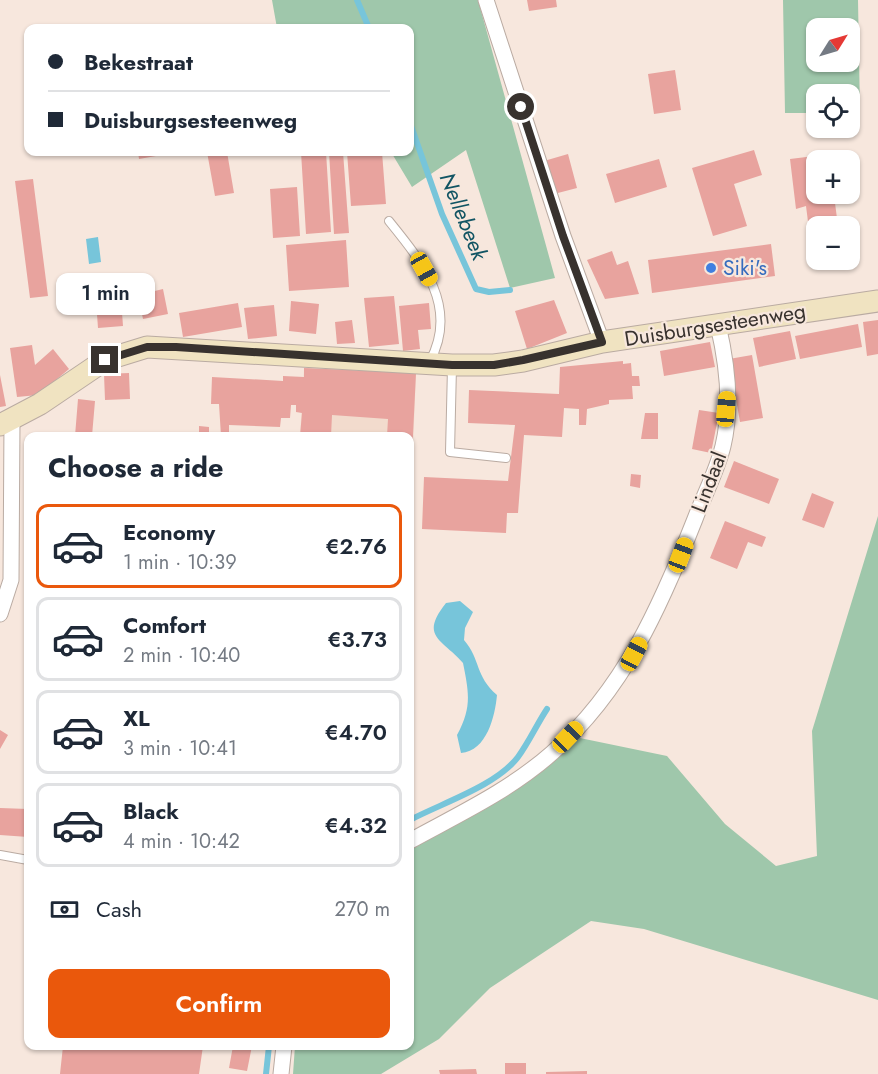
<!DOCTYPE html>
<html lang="en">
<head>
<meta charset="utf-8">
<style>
	body { margin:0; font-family:Jost,sans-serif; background:#f6f6f7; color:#1f2937; height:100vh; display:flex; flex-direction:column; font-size:22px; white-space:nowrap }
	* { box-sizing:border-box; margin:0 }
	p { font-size:20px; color:#747a83 }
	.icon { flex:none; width:33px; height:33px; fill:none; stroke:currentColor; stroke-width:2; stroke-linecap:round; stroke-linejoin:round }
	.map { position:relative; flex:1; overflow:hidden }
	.panel { position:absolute; left:24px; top:432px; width:390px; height:618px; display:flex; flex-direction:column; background:#fff; border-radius:12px; box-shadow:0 2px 4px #0004 }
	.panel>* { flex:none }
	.guide { position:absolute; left:24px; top:24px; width:390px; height:132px; border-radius:12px; box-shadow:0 2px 4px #0004; display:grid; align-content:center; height:132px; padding:0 24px; background:#fff }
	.needle { width:39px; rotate:53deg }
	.buttons { position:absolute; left:806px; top:18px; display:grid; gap:12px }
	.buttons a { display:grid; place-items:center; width:54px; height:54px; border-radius:12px; background:#fff; box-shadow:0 2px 4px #0004; font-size:30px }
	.end { position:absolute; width:27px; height:27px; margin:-14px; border:8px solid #38322e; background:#fff; box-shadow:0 0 0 3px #fff }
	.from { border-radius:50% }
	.bubble { position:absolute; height:42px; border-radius:12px; background:#fff; box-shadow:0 2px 4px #0004; font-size:20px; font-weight:600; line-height:42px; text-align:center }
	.car { position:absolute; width:18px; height:36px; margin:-18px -9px; border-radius:8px; box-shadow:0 0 4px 2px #0007; background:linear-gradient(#f5c518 24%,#345 0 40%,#f5c518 0 76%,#345 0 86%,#f5c518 0) }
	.guide b { display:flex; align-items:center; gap:21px; height:57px; font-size:22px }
	.guide b+b { border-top:2px solid #e0e1e3 }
	.guide i { width:15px; height:15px; background:#1f2937 }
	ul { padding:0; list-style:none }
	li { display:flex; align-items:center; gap:18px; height:84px; margin:0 12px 9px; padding:0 12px; border:3px solid #e0e1e3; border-radius:12px }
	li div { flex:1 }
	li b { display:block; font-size:22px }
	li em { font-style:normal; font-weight:600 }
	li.current { border-color:#ea580c }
	li>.icon { width:54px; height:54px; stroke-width:1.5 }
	h2 { padding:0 24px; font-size:27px; line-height:72px }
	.pay { display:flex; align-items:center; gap:15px; height:66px; padding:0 24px; font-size:22px }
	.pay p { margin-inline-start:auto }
	.action { display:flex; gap:12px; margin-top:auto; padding:12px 24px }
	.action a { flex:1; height:69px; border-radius:12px; background:#ea580c; color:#fff; font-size:24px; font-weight:600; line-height:69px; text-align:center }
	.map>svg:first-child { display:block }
	.built { fill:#f2dbcd }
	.green { fill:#9fc7ab; fill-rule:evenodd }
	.water { fill:#77c5da }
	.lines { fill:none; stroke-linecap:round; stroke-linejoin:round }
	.stream { stroke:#77c5da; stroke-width:6 }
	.building { fill:#e8a39e }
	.lane-casing { stroke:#baaba2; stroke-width:10 }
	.street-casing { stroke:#baaba2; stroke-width:17 }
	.secondary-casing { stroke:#baaba2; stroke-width:23 }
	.lane { stroke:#fff; stroke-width:8 }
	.street { stroke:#fff; stroke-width:15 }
	.secondary { stroke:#f0e3c1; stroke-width:21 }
	.route { stroke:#38322e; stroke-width:8 }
	.shop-dot { fill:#3f7fe0; stroke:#f7e7dd; stroke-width:2 }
	.labels { text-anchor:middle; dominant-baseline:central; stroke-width:4.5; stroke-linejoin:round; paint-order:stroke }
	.shop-label { font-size:21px; fill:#366cbe; stroke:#f7e7dd; text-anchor:start }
	.street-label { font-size:21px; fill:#38322e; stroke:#f7e7dd }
	.water-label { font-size:22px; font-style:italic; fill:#115463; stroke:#f7e7dd }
</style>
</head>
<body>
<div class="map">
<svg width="878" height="1074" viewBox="0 0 878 1074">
	<rect width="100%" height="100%" fill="#f7e7dd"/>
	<path class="built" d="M304,368L416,373L411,499L410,436H300Z"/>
	<path class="green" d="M272,0H478L555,278L510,288L466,150L412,187L391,152H410V28H277Z
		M783,0H858L860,112L849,113V94H816V113H785ZM816,28H849V62H816Z
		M878,516V1000L644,929L591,921L490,988L439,1039L381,1074H293L295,1046H410V850L498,801L575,737L667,756L725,824L776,866L817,856L812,731Z"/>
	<path class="water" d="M98,237L101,262L89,264L86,239Z
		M460,601L473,612L465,628L464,640C481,660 475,676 497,695C495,716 487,751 461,753L457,735C472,707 469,693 463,663C442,639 419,637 446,603Z"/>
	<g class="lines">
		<path class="stream" d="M357,0L369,28
			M410,123L442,214L476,289L489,292L510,290
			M410,820C442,803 496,786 518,757C529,742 537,724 547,709
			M266,1074L269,1046"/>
	</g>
	<path class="building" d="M527,0H556L557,7L529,11Z
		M675,70L681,110L654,114L648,74Z
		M754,150L762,175L734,184L747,226L713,236L692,168Z
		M138,152H155L156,156L139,159Z
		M207,152H227L234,193L215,196Z
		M301,152H326L331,232L306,234Z
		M329,152H343L349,233L334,234Z
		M347,152H382L386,204L351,206Z
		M839,153L840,160H816V194H844L845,202L835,203L838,226H816V252L812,253L806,206L796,209L790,159Z
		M568,154L577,188L554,194L544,161Z
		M659,159L667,187L615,203L606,174Z
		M33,179L48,296L30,298L15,181Z
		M297,187L300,236L273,238L270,189Z
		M346,240L349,287L289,291L286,245Z
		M771,244L775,276L652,293L648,260Z
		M612,251L617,265L628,261L639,294L605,299L587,260Z
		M820,260H835L836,265L833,263L821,267Z
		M120,285L123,326L98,328L95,287Z
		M163,289L168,314L143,319L138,295Z
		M394,296L399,344L369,347L364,298Z
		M554,300L567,333L527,349L515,311Z
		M291,301L319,304L316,334L289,331Z
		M238,303L242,327L183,337L179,313Z
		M429,303L431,329L418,330L420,349L403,351L399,306Z
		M274,305L277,336L248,339L244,308Z
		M352,320L355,343L337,344L335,322Z
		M878,320V354L867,356L863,322Z
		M858,324L862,347L800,359L795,336Z
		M790,331L796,359L759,367L753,338Z
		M710,342L715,367L664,376L660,351Z
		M32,345L35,365L53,349L69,369L38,395L17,397L10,348Z
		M752,355L763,418L740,422L729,359Z
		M623,361V364L631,363L632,376H639L640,386H632L633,399L609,400V404L587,409L586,425H579V409L564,408L562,437L524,435L518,513H507L506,533L422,529L424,477L508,481L515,425L468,423L469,390L559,394L560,367Z
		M304,368L416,373L411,476L410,436H387L388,419L332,415L331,436H300L302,413L296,412V405H291L290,418H281L280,427L229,425V436H221L219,404H211L212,377L283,381V376L304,377Z
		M129,373L130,399L105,400L104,374Z
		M0,375L6,406L0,407Z
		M78,399L95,401L92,436H75Z
		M699,410L719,413L711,453L692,449Z
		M645,413H658V439H641Z
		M199,426L209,427V436H199Z
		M734,461L779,479L769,504L724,487Z
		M631,474L641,475L640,488L630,486Z
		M812,493L834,502L824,528L802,520Z
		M725,521L766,537L762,547L748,542L737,569L710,558Z
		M0,730L8,735L0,749Z
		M0,808L28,809V837L0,835Z
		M63,1046H203L199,1074H60Z
		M233,1046H252L247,1071L229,1068Z
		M505,1063H526V1074H505Z
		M476,1069L477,1074H440L439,1070Z
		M587,1071V1074H546V1072Z"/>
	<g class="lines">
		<defs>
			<path id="lane" d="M389,221C423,263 459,307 430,361
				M452,367L450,452L506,458
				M0,855L28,860"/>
			<path id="street" d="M486,0L563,236L602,342
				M0,614L11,580L12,421
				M410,841C459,814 509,791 552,753C624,690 661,605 695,519C704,495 717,471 723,446C732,408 727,363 718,325
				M281,1074L284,1046"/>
			<path id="secondary" d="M0,425L40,404L105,360L147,347L452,365H494L523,361L602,342L878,301"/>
		</defs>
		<use href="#lane" class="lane-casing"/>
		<use href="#street" class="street-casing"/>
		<use href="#secondary" class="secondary-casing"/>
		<use href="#lane" class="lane"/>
		<use href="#street" class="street"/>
		<use href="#secondary" class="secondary"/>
	</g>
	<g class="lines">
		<path class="route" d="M105,360L147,347H176L452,365H494L523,360L602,342L563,236L521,107"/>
	</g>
	<circle class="shop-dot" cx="711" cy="268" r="6"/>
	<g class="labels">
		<g class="shop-label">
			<text x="723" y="268">Siki's</text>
		</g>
		<g class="street-label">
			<text transform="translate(715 325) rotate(-9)">Duisburgsesteenweg</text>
			<text transform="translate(709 482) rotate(-69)">Lindaal</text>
		</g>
		<g class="water-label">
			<text transform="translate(464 216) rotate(68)">Nellebeek</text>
		</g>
	</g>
</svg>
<div class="buttons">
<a><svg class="needle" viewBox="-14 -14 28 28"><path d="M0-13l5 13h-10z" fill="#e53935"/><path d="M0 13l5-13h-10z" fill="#747a83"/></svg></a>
<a><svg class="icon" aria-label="locate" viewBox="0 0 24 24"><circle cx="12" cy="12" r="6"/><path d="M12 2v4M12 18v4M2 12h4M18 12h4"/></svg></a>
<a>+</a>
<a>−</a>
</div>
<i class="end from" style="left:521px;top:107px"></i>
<i class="end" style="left:105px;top:360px"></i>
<div class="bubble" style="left:56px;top:273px;width:99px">1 min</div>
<i class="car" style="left:424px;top:269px;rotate:151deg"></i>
<i class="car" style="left:726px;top:409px;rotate:5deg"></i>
<i class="car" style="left:681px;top:555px;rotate:21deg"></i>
<i class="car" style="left:634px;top:654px;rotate:28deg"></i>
<i class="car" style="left:568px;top:737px;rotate:44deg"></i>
<div class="guide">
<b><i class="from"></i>Bekestraat</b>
<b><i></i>Duisburgsesteenweg</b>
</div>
<section class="panel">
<h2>Choose a ride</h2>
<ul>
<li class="current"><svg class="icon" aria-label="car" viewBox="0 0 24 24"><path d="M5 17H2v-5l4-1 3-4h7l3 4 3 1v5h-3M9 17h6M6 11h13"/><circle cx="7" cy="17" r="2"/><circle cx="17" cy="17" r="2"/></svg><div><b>Economy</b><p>1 min · 10:39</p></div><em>€2.76</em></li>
<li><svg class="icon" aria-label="car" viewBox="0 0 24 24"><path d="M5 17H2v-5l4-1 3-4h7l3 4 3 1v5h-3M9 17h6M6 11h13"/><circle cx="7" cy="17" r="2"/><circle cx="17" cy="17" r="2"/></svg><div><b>Comfort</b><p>2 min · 10:40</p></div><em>€3.73</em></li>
<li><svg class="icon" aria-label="car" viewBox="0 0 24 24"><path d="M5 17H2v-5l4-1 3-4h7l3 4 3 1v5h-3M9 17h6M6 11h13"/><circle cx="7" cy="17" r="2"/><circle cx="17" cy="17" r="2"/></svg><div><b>XL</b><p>3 min · 10:41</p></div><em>€4.70</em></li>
<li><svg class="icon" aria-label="car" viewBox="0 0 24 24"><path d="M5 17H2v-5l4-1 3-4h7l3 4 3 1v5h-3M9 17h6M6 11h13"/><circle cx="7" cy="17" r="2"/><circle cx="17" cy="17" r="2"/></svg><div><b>Black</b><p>4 min · 10:42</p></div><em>€4.32</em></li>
</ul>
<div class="pay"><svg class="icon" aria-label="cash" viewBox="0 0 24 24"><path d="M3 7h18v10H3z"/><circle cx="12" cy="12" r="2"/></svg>Cash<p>270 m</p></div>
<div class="action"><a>Confirm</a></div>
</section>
</div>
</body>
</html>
